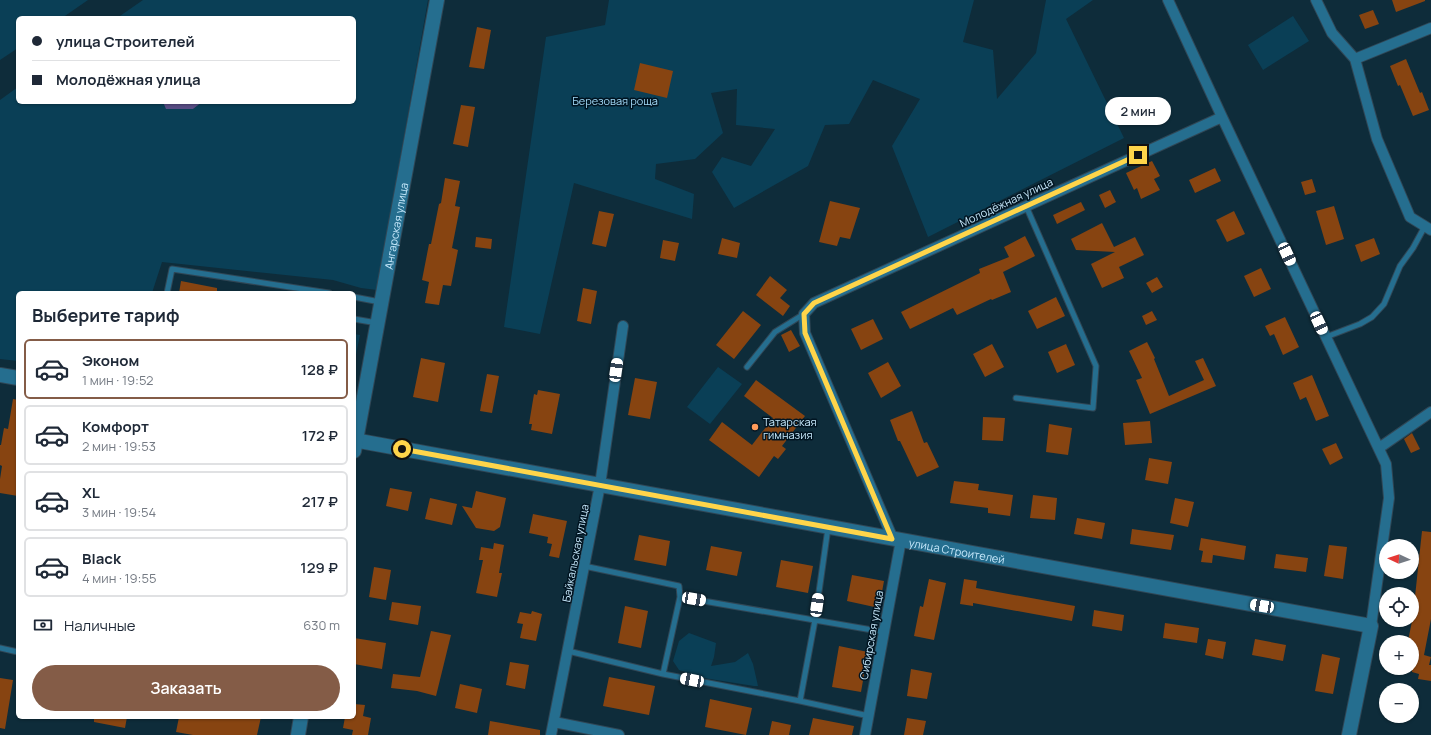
<!DOCTYPE html>
<html lang="ru">
<head>
<meta charset="utf-8">
<style>
	body { margin:0; font-family:Manrope,sans-serif; background:#f6f6f7; color:#1f2937; height:100vh; display:flex; flex-direction:column; font-size:15px; white-space:nowrap }
	* { box-sizing:border-box; margin:0 }
	p { font-size:13px; color:#747a83 }
	.icon { flex:none; width:22px; height:22px; fill:none; stroke:currentColor; stroke-width:2; stroke-linecap:round; stroke-linejoin:round }
	.map { position:relative; flex:1; overflow:hidden }
	.side { position:absolute; left:16px; top:291px; width:340px; height:428px; display:flex; flex-direction:column; background:#fff; border-radius:6px; box-shadow:0 1px 3px #0004 }
	.side>* { flex:none }
	.hud { position:absolute; left:16px; top:16px; width:340px; height:88px; border-radius:6px; box-shadow:0 1px 3px #0004; display:grid; align-content:center; height:88px; padding:0 16px; background:#fff }
	.needle { width:26px; rotate:274deg }
	.buttons { position:absolute; left:1379px; top:539px; display:grid; gap:8px }
	.buttons a { display:grid; place-items:center; width:40px; height:40px; border-radius:50%; background:#fff; box-shadow:0 1px 3px #0004; font-size:20px }
	.end { position:absolute; width:18px; height:18px; margin:-9px; border:5px solid #ffd54a; background:#111; box-shadow:0 0 0 2px #111 }
	.from { border-radius:50% }
	.bubble { position:absolute; height:28px; border-radius:14px; background:#fff; box-shadow:0 1px 3px #0004; font-size:13px; font-weight:600; line-height:28px; text-align:center }
	.car { position:absolute; width:12px; height:24px; margin:-12px -6px; border-radius:5px; box-shadow:0 0 3px 1px #0007; background:linear-gradient(#fff 24%,#345 0 40%,#fff 0 76%,#345 0 86%,#fff 0) }
	.hud b { display:flex; align-items:center; gap:14px; height:38px; font-size:15px }
	.hud b+b { border-top:1px solid #e0e1e3 }
	.hud i { width:10px; height:10px; background:#1f2937 }
	ul { padding:0; list-style:none }
	li { display:flex; align-items:center; gap:12px; height:60px; margin:0 8px 6px; padding:0 8px; border:2px solid #e0e1e3; border-radius:6px }
	li div { flex:1 }
	li b { display:block; font-size:15px }
	li em { font-style:normal; font-weight:600 }
	li.current { border-color:#845c47 }
	li>.icon { width:36px; height:36px; stroke-width:1.5 }
	h2 { padding:0 16px; font-size:18px; line-height:48px }
	.pay { display:flex; align-items:center; gap:10px; height:44px; padding:0 16px; font-size:15px }
	.pay p { margin-inline-start:auto }
	.button { display:flex; gap:8px; margin-top:auto; padding:8px 16px }
	.button a { flex:1; height:46px; border-radius:24px; background:#845c47; color:#fff; font-size:16px; font-weight:600; line-height:46px; text-align:center }
	.map>svg:first-child { display:block }
	.green { fill:#0a3f56 }
	.water { fill:#584d84 }
	.building { fill:#874411 }
	.lines { fill:none; stroke-linecap:round; stroke-linejoin:round }
	.lane-casing { stroke:#304756; stroke-width:7 }
	.street-casing { stroke:#304756; stroke-width:12 }
	.secondary-casing { stroke:#304756; stroke-width:16 }
	.lane { stroke:#256e8f; stroke-width:5 }
	.street { stroke:#256e8f; stroke-width:10 }
	.secondary { stroke:#256e8f; stroke-width:14 }
	.route { stroke:#ffd54a; stroke-width:5 }
	.poi-dot { fill:#ff9b5a; stroke:#001421; stroke-width:1.5 }
	.labels { text-anchor:middle; dominant-baseline:central; stroke-width:3; stroke-linejoin:round; paint-order:stroke }
	.park-label { font-size:11px; fill:#a1d9f7; stroke:#001421 }
	.street-label { font-size:11px; fill:#c7e9fc; stroke:#001421 }
	.poi-label { font-size:11px; fill:#c7e9fc; stroke:#001421; text-anchor:start }
</style>
</head>
<body>
<div class="map">
<svg width="1431" height="735" viewBox="0 0 1431 735">
	<rect width="100%" height="100%" fill="#0e2c3a"/>
	<path class="green" d="M0,0H88L62,18H18V48L0,60Z
		M143,0H428L377,290L361,288L333,280L162,262L152,293H18V361L0,359V100L18,87V102H163L167,109H193L202,102H354V18H117Z
		M609,0H974L963,42L993,50L997,99L1036,53L1046,0H1093L1066,19L1124,138L928,237L892,146L920,99L873,80L849,124L825,125L808,166L734,208L712,172L722,157L751,166L775,129L736,125L737,89L711,93L723,133L695,159L656,164L655,179L694,194L692,219L574,183L540,334L504,327L546,37L605,25Z
		M1293,16L1309,41L1263,70L1248,45Z
		M354,334L360,335L354,364Z
		M718,367L742,384L710,424L687,407Z
		M689,633L716,643L714,657L711,666L735,662L748,653L753,664L758,686H754L704,678L679,670L673,661L679,641Z"/>
	<path class="water" d="M163,102H202L193,109H166Z"/>
	<path class="building" d="M1392,0H1425V1L1396,12Z
		M1373,10L1379,24L1365,29L1359,15Z
		M477,27L491,30L484,69L469,67Z
		M1406,59L1420,93L1422,92L1429,110L1413,116L1400,85L1398,86L1390,66Z
		M640,63L673,71L667,98L634,90Z
		M461,105L475,107L468,147L453,144Z
		M1152,161L1160,176L1154,179L1160,190L1141,199L1137,188L1134,190L1126,173Z
		M1215,168L1221,181L1195,193L1189,180Z
		M445,178L460,181L455,206L460,207L452,248L458,250L451,286L443,285L439,305L425,303L429,282L422,280L429,244H431L439,204L441,203Z
		M1312,179L1316,192L1305,195L1301,182Z
		M1110,190L1116,202L1105,208L1099,195Z
		M830,201L860,208L850,239L840,237L837,246L819,242Z
		M1081,202L1085,210L1057,224L1053,215Z
		M1334,206L1344,239L1326,245L1316,211Z
		M599,211L614,214L606,247L592,244Z
		M1234,211L1245,234L1227,242L1216,220Z
		M1102,223L1114,247L1135,237L1144,255L1119,267L1124,278L1102,288L1091,264L1115,252L1076,250L1071,239Z
		M1025,236L1035,256L1003,272L1011,292L992,300L991,299L957,315L953,308L910,329L901,312L980,273L979,269L1009,257L1004,247Z
		M476,237L492,239L491,249L475,247Z
		M722,238L740,243L737,258L718,254Z
		M1374,238L1380,254L1361,262L1355,245Z
		M663,240L679,243L675,261L660,258Z
		M1261,268L1271,289L1254,297L1244,276Z
		M770,276L787,290L780,298L790,306L783,316L756,295Z
		M1157,277L1163,287L1152,293L1146,283Z
		M181,281L217,288V293H179Z
		M583,288L597,291L591,324L577,321Z
		M1056,297L1065,316L1037,329L1028,311Z
		M743,311L761,325L734,359L716,345Z
		M1152,311L1157,320L1146,325L1142,316Z
		M1285,317L1299,347L1283,355L1274,334L1270,336L1265,326Z
		M873,319L883,339L861,350L851,329Z
		M791,330L800,346L789,352L781,335Z
		M1147,342L1155,358L1154,359L1169,396L1204,380L1195,361L1203,358L1216,386L1150,414L1136,380L1142,378L1129,351Z
		M992,344L1004,367L985,377L973,354Z
		M1066,344L1075,365L1057,373L1048,352Z
		M421,358L445,363L438,402L413,397Z
		M888,362L901,386L881,398L868,373Z
		M487,374L499,376L492,413L480,411Z
		M1312,375L1329,416L1316,421L1306,397L1300,400L1293,383Z
		M635,378L657,382L650,419L628,415Z
		M756,380L805,416L782,446L786,449L778,459L774,456L759,477L709,440L722,422L752,445L773,418L744,396Z
		M538,390L560,394L552,434L531,430L532,424H529L534,394L537,395Z
		M13,399L18,400V496L0,493V479L2,466L0,465V445H1L4,428L8,429Z
		M912,411L924,443L927,442L939,467L917,477L900,441H898L890,420Z
		M983,417L1005,418L1003,441L982,440Z
		M1150,421L1152,443L1125,445L1123,423Z
		M1049,424L1072,428L1068,455L1046,452Z
		M1412,433L1420,449L1411,453L1404,439Z
		M1336,443L1343,458L1330,465L1322,449Z
		M1149,458L1172,462L1168,484L1145,480Z
		M954,481L979,484L978,490L1013,495L1010,516L988,513V508L950,503Z
		M390,488L412,492L408,511L386,506Z
		M476,491L506,498L500,527L494,531L476,528L462,506L472,508Z
		M1033,495L1057,498L1055,520L1030,518Z
		M430,498L457,504L452,525L425,519Z
		M1175,498L1194,502L1188,527L1170,523Z
		M533,514L567,521L559,558L549,556L552,544L547,543L548,537L529,533Z
		M1077,518L1105,523L1102,539L1074,534Z
		M1132,529L1174,535L1171,550L1130,544Z
		M1422,531L1431,532V619L1424,655L1431,657L1429,665H1431V681L1418,679L1419,674L1412,672V641H1408L1415,606H1414Z
		M639,535L670,541L666,566L634,560Z
		M1201,538L1246,546L1244,560L1213,555L1212,563L1201,562L1203,551L1199,550Z
		M494,543L504,545L499,573H502L497,597L476,593L483,560H479L481,547L493,549Z
		M1329,545L1347,547L1343,579L1324,576Z
		M711,546L742,552L737,576L706,570Z
		M1276,554L1308,558L1306,572L1274,568Z
		M781,560L813,566L808,593L776,587Z
		M374,567L391,570L386,600L369,597Z
		M852,575L884,581L879,608L847,601Z
		M929,579L946,583L934,640L914,636L920,606L923,607Z
		M964,579L977,581L976,588L1075,606L1072,621L973,603V606L960,604Z
		M392,602L421,606L418,625L389,620Z
		M625,606L648,611L641,648L618,643Z
		M1094,610L1124,615L1122,631L1092,626Z
		M532,611L542,614L536,641L520,638L523,624L517,623L520,612L531,614Z
		M1165,623L1199,628L1197,643L1163,638Z
		M431,631L451,635L436,696L417,691L391,688L393,674L420,677Z
		M354,638L386,643L382,669L354,664Z
		M1208,639L1226,642L1223,659L1205,655Z
		M1255,639L1286,645L1283,661L1252,655Z
		M839,646L868,652L861,692L832,687Z
		M1322,654L1340,658L1333,694L1315,691Z
		M510,662L529,665L525,689L506,685Z
		M911,669L932,673L927,699L907,696Z
		M609,677L655,686L649,715L603,706Z
		M0,678L13,680L5,729L0,728Z
		M460,684L482,689L477,713L455,708Z
		M710,699L752,708L746,735L705,727Z
		M354,704L365,705L363,716L371,718L368,735H352L353,730L343,728L345,717H354Z
		M94,717H127L125,728L94,722Z
		M179,717H261L257,735H193L176,732Z
		M813,718L854,726L852,735H809Z
		M907,718L926,721L923,735H904Z
		M490,721L540,730V735H488Z
		M772,721L791,725L789,735H769Z"/>
	<g class="lines">
		<defs>
			<path id="lane" d="M167,293L172,269L329,293
				M354,297L380,302
				M354,319L377,323
				M1326,337L1360,324L1372,317L1384,304L1400,266L1413,248L1425,226
				M747,367L775,332L804,314
				M1016,398L1093,408L1096,366L1026,206
				M584,566L679,586L680,597
				M0,648L18,652
				M568,651L663,674L800,701L869,716
				M663,674L680,597L884,632
				M800,701L815,620L828,528"/>
			<path id="street" d="M1168,0L1222,117L1386,464L1389,498L1371,626
				M1316,0L1332,33L1355,59L1377,139L1410,217L1431,230
				M1355,59L1431,28
				M1379,448L1431,412
				M893,539L805,333L804,314L814,303L1222,117
				M554,722L619,735
				M551,735L600,485L623,326
				M865,735L901,540"/>
			<g id="secondary">
				<path d="M0,375L18,378"/>
				<path id="s1" d="M354,440L1371,626L1349,735"/>
				<path id="s2" d="M354,451L437,0"/>
				<path d="M298,735L301,717"/>
			</g>
		</defs>
		<use href="#lane" class="lane-casing"/>
		<use href="#street" class="street-casing"/>
		<use href="#secondary" class="secondary-casing"/>
		<use href="#lane" class="lane"/>
		<use href="#street" class="street"/>
		<use href="#secondary" class="secondary"/>
	</g>
	<g class="lines">
		<path class="route" d="M402,449L892,539L805,333L804,314L814,303L1138,155"/>
	</g>
	<circle class="poi-dot" cx="755" cy="427" r="4"/>
	<g class="labels">
		<g class="park-label">
			<text x="615" y="100">Березовая роща</text>
		</g>
		<g class="street-label">
			<text transform="translate(1006 202) rotate(-25)">Молодёжная улица</text>
			<text stroke="none"><textPath href="#s2" startOffset="229">Ангарская улица</textPath></text>
			<text stroke="none"><textPath href="#s1" startOffset="613">улица Строителей</textPath></text>
			<text transform="translate(575 553) rotate(-79)">Байкальская улица</text>
			<text transform="translate(871 635) rotate(-80)">Сибирская улица</text>
		</g>
		<g class="poi-label">
			<text x="763" y="421">Татарская<tspan x="763" dy="13">гимназия</tspan></text>
		</g>
	</g>
</svg>
<div class="buttons">
<a><svg class="needle" viewBox="-14 -14 28 28"><path d="M0-13l5 13h-10z" fill="#e53935"/><path d="M0 13l5-13h-10z" fill="#747a83"/></svg></a>
<a><svg class="icon" aria-label="locate" viewBox="0 0 24 24"><circle cx="12" cy="12" r="6"/><path d="M12 2v4M12 18v4M2 12h4M18 12h4"/></svg></a>
<a>+</a>
<a>−</a>
</div>
<i class="end from" style="left:402px;top:449px"></i>
<i class="end" style="left:1138px;top:155px"></i>
<div class="bubble" style="left:1105px;top:97px;width:66px">2 мин</div>
<i class="car" style="left:1287px;top:254px;rotate:155deg"></i>
<i class="car" style="left:1319px;top:323px;rotate:155deg"></i>
<i class="car" style="left:616px;top:370px;rotate:8deg"></i>
<i class="car" style="left:694px;top:599px;rotate:100deg"></i>
<i class="car" style="left:817px;top:605px;rotate:8deg"></i>
<i class="car" style="left:1262px;top:606px;rotate:280deg"></i>
<i class="car" style="left:692px;top:680px;rotate:281deg"></i>
<div class="hud">
<b><i class="from"></i>улица Строителей</b>
<b><i></i>Молодёжная улица</b>
</div>
<section class="side">
<h2>Выберите тариф</h2>
<ul>
<li class="current"><svg class="icon" aria-label="car" viewBox="0 0 24 24"><path d="M5 17H2v-5l4-1 3-4h7l3 4 3 1v5h-3M9 17h6M6 11h13"/><circle cx="7" cy="17" r="2"/><circle cx="17" cy="17" r="2"/></svg><div><b>Эконом</b><p>1 мин · 19:52</p></div><em>128 ₽</em></li>
<li><svg class="icon" aria-label="car" viewBox="0 0 24 24"><path d="M5 17H2v-5l4-1 3-4h7l3 4 3 1v5h-3M9 17h6M6 11h13"/><circle cx="7" cy="17" r="2"/><circle cx="17" cy="17" r="2"/></svg><div><b>Комфорт</b><p>2 мин · 19:53</p></div><em>172 ₽</em></li>
<li><svg class="icon" aria-label="car" viewBox="0 0 24 24"><path d="M5 17H2v-5l4-1 3-4h7l3 4 3 1v5h-3M9 17h6M6 11h13"/><circle cx="7" cy="17" r="2"/><circle cx="17" cy="17" r="2"/></svg><div><b>XL</b><p>3 мин · 19:54</p></div><em>217 ₽</em></li>
<li><svg class="icon" aria-label="car" viewBox="0 0 24 24"><path d="M5 17H2v-5l4-1 3-4h7l3 4 3 1v5h-3M9 17h6M6 11h13"/><circle cx="7" cy="17" r="2"/><circle cx="17" cy="17" r="2"/></svg><div><b>Black</b><p>4 мин · 19:55</p></div><em>129 ₽</em></li>
</ul>
<div class="pay"><svg class="icon" aria-label="cash" viewBox="0 0 24 24"><path d="M3 7h18v10H3z"/><circle cx="12" cy="12" r="2"/></svg>Наличные<p>630 m</p></div>
<div class="button"><a>Заказать</a></div>
</section>
</div>
</body>
</html>
